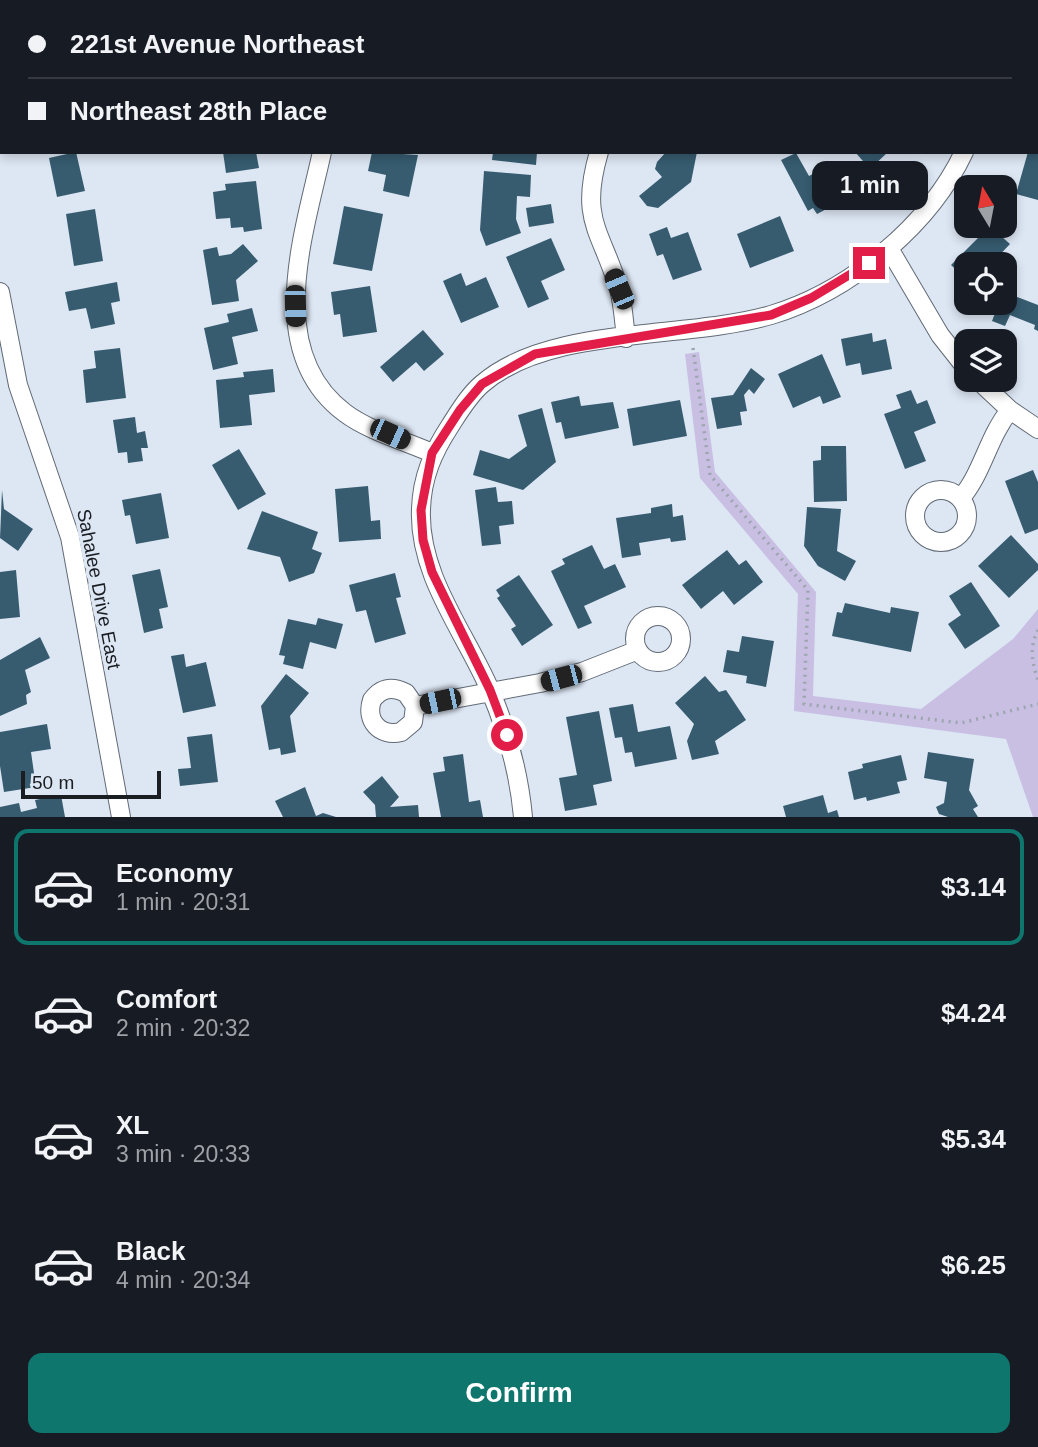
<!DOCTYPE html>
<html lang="en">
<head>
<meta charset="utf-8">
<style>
	body { margin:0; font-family:Helvetica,sans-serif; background:#20242c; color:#f1f3f6; height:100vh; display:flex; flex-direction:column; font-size:26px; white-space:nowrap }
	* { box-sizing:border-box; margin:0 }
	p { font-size:23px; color:#9ea1a6 }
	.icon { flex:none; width:38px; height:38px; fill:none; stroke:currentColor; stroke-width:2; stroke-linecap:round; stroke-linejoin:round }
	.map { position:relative; height:817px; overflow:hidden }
	.details { display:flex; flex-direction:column; background:#171b24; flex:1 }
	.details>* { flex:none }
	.hud { position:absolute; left:0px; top:0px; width:1040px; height:154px; box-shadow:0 4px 10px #0003; display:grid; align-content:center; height:154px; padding:0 28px; background:#171b24 }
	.needle { width:46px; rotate:350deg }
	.buttons { position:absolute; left:954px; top:175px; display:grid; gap:14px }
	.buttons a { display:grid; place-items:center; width:63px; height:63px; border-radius:14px; background:#171b24; box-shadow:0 4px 10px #0003; font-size:35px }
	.scale { position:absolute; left:21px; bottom:18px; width:140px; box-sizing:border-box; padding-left:7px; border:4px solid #1a1d22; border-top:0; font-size:19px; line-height:24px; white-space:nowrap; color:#1a1d22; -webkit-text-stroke:5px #dde7f4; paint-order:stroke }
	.end { position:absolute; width:32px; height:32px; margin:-16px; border:9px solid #e11d48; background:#fff; box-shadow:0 0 0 4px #fff }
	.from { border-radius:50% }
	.bubble { position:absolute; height:49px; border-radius:14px; background:#171b24; box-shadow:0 4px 10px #0003; font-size:23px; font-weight:700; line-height:49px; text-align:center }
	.car { position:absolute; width:21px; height:42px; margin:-21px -10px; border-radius:9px; box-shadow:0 0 5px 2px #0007; background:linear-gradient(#222 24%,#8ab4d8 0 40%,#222 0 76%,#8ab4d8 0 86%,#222 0) }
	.hud b { display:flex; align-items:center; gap:24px; height:66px; font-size:26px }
	.hud b+b { border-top:2px solid #363941 }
	.hud i { width:18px; height:18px; background:#f1f3f6 }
	ul { padding:12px 0 0; list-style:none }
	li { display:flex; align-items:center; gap:21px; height:116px; margin:0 14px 10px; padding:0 14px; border:4px solid transparent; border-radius:14px }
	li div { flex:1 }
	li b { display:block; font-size:26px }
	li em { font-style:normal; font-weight:700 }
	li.selected { border-color:#0f766e }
	li>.icon { width:63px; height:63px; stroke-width:1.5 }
	.primary-button { display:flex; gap:14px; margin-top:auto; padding:14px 28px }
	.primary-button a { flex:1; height:80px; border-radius:14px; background:#0f766e; color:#fff; font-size:28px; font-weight:700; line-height:80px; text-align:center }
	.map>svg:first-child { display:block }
	.green { fill:#c8bfe3 }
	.building { fill:#375c70 }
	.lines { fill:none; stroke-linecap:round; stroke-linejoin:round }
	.street-casing { stroke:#616a75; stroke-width:20 }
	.secondary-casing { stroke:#616a75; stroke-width:27 }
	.path { stroke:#9da5af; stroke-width:3.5; stroke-dasharray:2 5; stroke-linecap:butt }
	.street { stroke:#fff; stroke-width:18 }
	.secondary { stroke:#dfe3fe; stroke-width:24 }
	.route { stroke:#e11d48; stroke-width:9 }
	.labels { text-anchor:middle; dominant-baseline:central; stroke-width:7; stroke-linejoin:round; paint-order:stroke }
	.street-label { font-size:19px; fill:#1a1d22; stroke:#dde7f4 }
</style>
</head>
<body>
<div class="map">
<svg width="1038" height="817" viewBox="0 0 1038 817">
	<rect width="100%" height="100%" fill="#dde7f4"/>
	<path class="green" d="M699,352L715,472L816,592L813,696L921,709L1013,639L1038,609V817H1033L1006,739L794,711L798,594L700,478L685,354Z"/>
	<path class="building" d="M76,152L85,191L57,197L49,158Z
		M223,152H256L259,168L226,173Z
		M372,152L418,155L409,197L383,191L386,175L368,171Z
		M493,152H537L536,165L492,160Z
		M666,152H697L691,182L658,208L647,206L639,196L662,177L655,169L657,162Z
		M855,152H888L870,169Z
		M1028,152H1038V200L1016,194Z
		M796,153L809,176L837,161L855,194L817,214L813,208L808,211L781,160Z
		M484,171L531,175L530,197L517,196L516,219L521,233L486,246L480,230Z
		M256,181L262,229L244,232L243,227L231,228L230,218L216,219L213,192L226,190L225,184Z
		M551,204L554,223L529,227L526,208Z
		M344,206L383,214L372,271L333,264Z
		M95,209L103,261L74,266L66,214Z
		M780,216L794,251L750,268L737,234Z
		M990,226L1010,244L991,264H966V279L951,265Z
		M667,227L671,238L688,232L702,270L673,280L663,254L657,256L649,234Z
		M551,238L565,270L541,281L549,299L528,308L506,257Z
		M243,244L258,261L236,280L239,301L212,305L203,250L217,247L219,256L231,254Z
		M461,273L466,286L486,277L499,307L461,323L443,281Z
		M117,282L120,301L111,303L115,324L91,329L86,308L69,311L65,292Z
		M370,286L377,332L343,337L340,314L334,315L331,292Z
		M1004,292L1038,305V331L1034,329L1035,325L1010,315L1005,326L992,321L999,303H1004Z
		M252,308L258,331L232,337L238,364L213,370L204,328L229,322L227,314Z
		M423,330L444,354L424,371L416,362L393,382L380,367Z
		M872,333L873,342L886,339L892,369L862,375L860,363L846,366L841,339Z
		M120,348L126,398L86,403L83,370L96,368L94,351Z
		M822,354L841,397L823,404L820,396L793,408L778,374Z
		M751,368L765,379L754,394L749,389L744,395L747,411L740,412L742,425L717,429L711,398L733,395Z
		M273,369L275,392L249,395L252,425L220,428L216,380L244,377L243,372Z
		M911,390L917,404L927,400L936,423L914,432L926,461L905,469L884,414L901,408L896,395Z
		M579,396L581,406L613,402L619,428L565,439L561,422L556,423L551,402Z
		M680,400L687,436L633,446L627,409Z
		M542,408L556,462L523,490L473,475L480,450L509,459L527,446L518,415Z
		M135,417L137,433L145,431L148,448H141L143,461L128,463L127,452L118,453L113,420Z
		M821,446H846L847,501L814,502L813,461L821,460Z
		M239,449L266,494L238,510L212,465Z
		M1033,470L1038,482V529L1025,534L1005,481Z
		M368,486L371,521L380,520L381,539L339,542L335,489Z
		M496,487L498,502L512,501L514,524L499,526L501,544L482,546L475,490Z
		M2,490L4,509L33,529L18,551L0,538Z
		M161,493L169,538L136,544L130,515L125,516L122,500Z
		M672,504L673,517L683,515L686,540L671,542L670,538L639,543L641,555L622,558L616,518L651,513V508Z
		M807,507L841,509L837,551L856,561L845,581L818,566L804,546Z
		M262,511L318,532L312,549L322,553L314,573L289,582L280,557L247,549Z
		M1011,535L1038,564V570L1009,598L978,566Z
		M592,545L604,569L615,564L626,587L584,606L592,623L578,629L551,571L565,564L562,559Z
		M727,550L739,565L746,560L763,582L734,605L723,591L701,609L682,585Z
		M160,569L168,607L159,609L163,628L144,633L132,575Z
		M16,570L20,617L0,619V572Z
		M395,573L401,597L396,598L406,634L375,643L366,610L356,612L349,585Z
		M519,575L553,625L522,646L511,629L516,626L497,598L500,596L496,590Z
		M971,582L1000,626L965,649L948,624L961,615L949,596Z
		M845,603L890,613L891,607L919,612L911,652L832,636L837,612L842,613Z
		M318,618L343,624L336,649L310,642L303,669L283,664L285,656L279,655L288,619L316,625Z
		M742,636L774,641L766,687L746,683L747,676L723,672L727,650L739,652Z
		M40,637L50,658L25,670L31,692L26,695L27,704L0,716V660Z
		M184,654L186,667L206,662L216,706L183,713L171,656Z
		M286,674L309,693L290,716L296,752L281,755L280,748L269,750L261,706Z
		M705,676L719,692L726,690L746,720L715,741L719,754L692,760L687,741L694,724L675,703Z
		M633,704L638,732L670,726L677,759L635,767L632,752L625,753L622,737L615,738L609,708Z
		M599,711L612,781L593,785L597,805L565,811L559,778L577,775L566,717Z
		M47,724L51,749L31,752L36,787L4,792L0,766V732Z
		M212,734L218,782L180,786L178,769L191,768L187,737Z
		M928,752L974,759L969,790L978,806L973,809L978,817H948L939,814L936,807L944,803L947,782L924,778Z
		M463,754L469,802L480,800L483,817H441L433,773L445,771L443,757Z
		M901,755L907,780L897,782L900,793L867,801L866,797L854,800L848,772L863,768L862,764Z
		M382,776L399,797L390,807L418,805L419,817H376L375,805L363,792Z
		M305,787L316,816L323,813L336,817H283L275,801Z
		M61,795L65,817H0V807L19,803L21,812L37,808L35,800Z
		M823,795L828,813L837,810L839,817H786L783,806Z"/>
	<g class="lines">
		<defs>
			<path id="street" d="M232,0L234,2
				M350,0L352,2
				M1012,2V0
				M322,152C304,234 263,352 345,413C369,431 405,441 432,453
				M599,152C579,220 601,230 619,289C623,304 624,322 626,338
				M890,250L940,335L966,368
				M0,292L18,385L70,537L121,817
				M978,380L1010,410L1038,429
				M915 516a26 26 0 1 1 52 0a26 26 0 1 1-52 0Z
				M961,498C983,472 988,437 1010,410
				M635 639a23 23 0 1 1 46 0a23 23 0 1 1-46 0Z
				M415,706L406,693C392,686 381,688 372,700C365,721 380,737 401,732L413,722L415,706L540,683L582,672L638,650
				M523,817C519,773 507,730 490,690C465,632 418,575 421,509C422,477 433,452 450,426C459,412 469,395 482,384C550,325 686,340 771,315C850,291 929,226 964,152"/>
			<path id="secondary" d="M791,0L796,2"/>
		</defs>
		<use href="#street" class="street-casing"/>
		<use href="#secondary" class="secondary-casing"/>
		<path class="path" d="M693,348L710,475L808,590L804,704L961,723L1038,704
			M1038,630C1029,647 1032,663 1038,680"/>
		<use href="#street" class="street"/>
		<use href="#secondary" class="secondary"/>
	</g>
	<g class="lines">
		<path class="route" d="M507,735L490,690L432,572L423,540L421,510L432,453L460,410L482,384L535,354L771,315L811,298L869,263"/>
	</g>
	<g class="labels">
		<g class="street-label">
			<text transform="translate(99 589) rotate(79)">Sahalee Drive East</text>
		</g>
	</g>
</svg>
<div class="buttons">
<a><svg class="needle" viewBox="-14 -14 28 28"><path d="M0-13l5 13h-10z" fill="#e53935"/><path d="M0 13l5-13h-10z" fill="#9ea1a6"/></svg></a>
<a><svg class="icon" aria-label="locate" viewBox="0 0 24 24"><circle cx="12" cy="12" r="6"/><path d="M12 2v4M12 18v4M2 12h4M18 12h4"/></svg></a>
<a><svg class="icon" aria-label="layers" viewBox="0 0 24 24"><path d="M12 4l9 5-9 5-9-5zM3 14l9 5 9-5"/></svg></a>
</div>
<div class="scale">50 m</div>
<i class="end from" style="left:507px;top:735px"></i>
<i class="end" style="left:869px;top:263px"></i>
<div class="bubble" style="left:812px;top:161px;width:116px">1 min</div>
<i class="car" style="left:619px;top:289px;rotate:337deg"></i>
<i class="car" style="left:295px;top:306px;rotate:178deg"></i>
<i class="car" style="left:390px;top:434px;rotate:114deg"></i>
<i class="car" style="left:561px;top:678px;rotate:255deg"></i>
<i class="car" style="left:440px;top:701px;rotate:258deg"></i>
<div class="hud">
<b><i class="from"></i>221st Avenue Northeast</b>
<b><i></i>Northeast 28th Place</b>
</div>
</div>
<section class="details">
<ul>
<li class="selected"><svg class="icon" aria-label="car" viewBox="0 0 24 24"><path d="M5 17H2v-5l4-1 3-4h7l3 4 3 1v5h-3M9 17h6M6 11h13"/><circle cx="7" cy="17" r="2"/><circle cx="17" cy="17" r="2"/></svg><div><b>Economy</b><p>1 min · 20:31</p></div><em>$3.14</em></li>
<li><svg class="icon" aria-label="car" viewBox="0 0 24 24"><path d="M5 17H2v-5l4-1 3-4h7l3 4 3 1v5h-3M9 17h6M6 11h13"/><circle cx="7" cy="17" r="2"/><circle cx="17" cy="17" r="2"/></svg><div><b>Comfort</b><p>2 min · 20:32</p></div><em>$4.24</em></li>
<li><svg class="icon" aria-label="car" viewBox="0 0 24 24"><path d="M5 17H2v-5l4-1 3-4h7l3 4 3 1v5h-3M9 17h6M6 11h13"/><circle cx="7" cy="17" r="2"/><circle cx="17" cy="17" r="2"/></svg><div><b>XL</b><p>3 min · 20:33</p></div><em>$5.34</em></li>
<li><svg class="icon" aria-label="car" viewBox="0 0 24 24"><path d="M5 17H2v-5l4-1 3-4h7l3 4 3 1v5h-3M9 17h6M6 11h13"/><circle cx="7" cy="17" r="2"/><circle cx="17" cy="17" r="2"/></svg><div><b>Black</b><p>4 min · 20:34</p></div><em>$6.25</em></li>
</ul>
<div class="primary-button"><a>Confirm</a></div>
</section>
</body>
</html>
